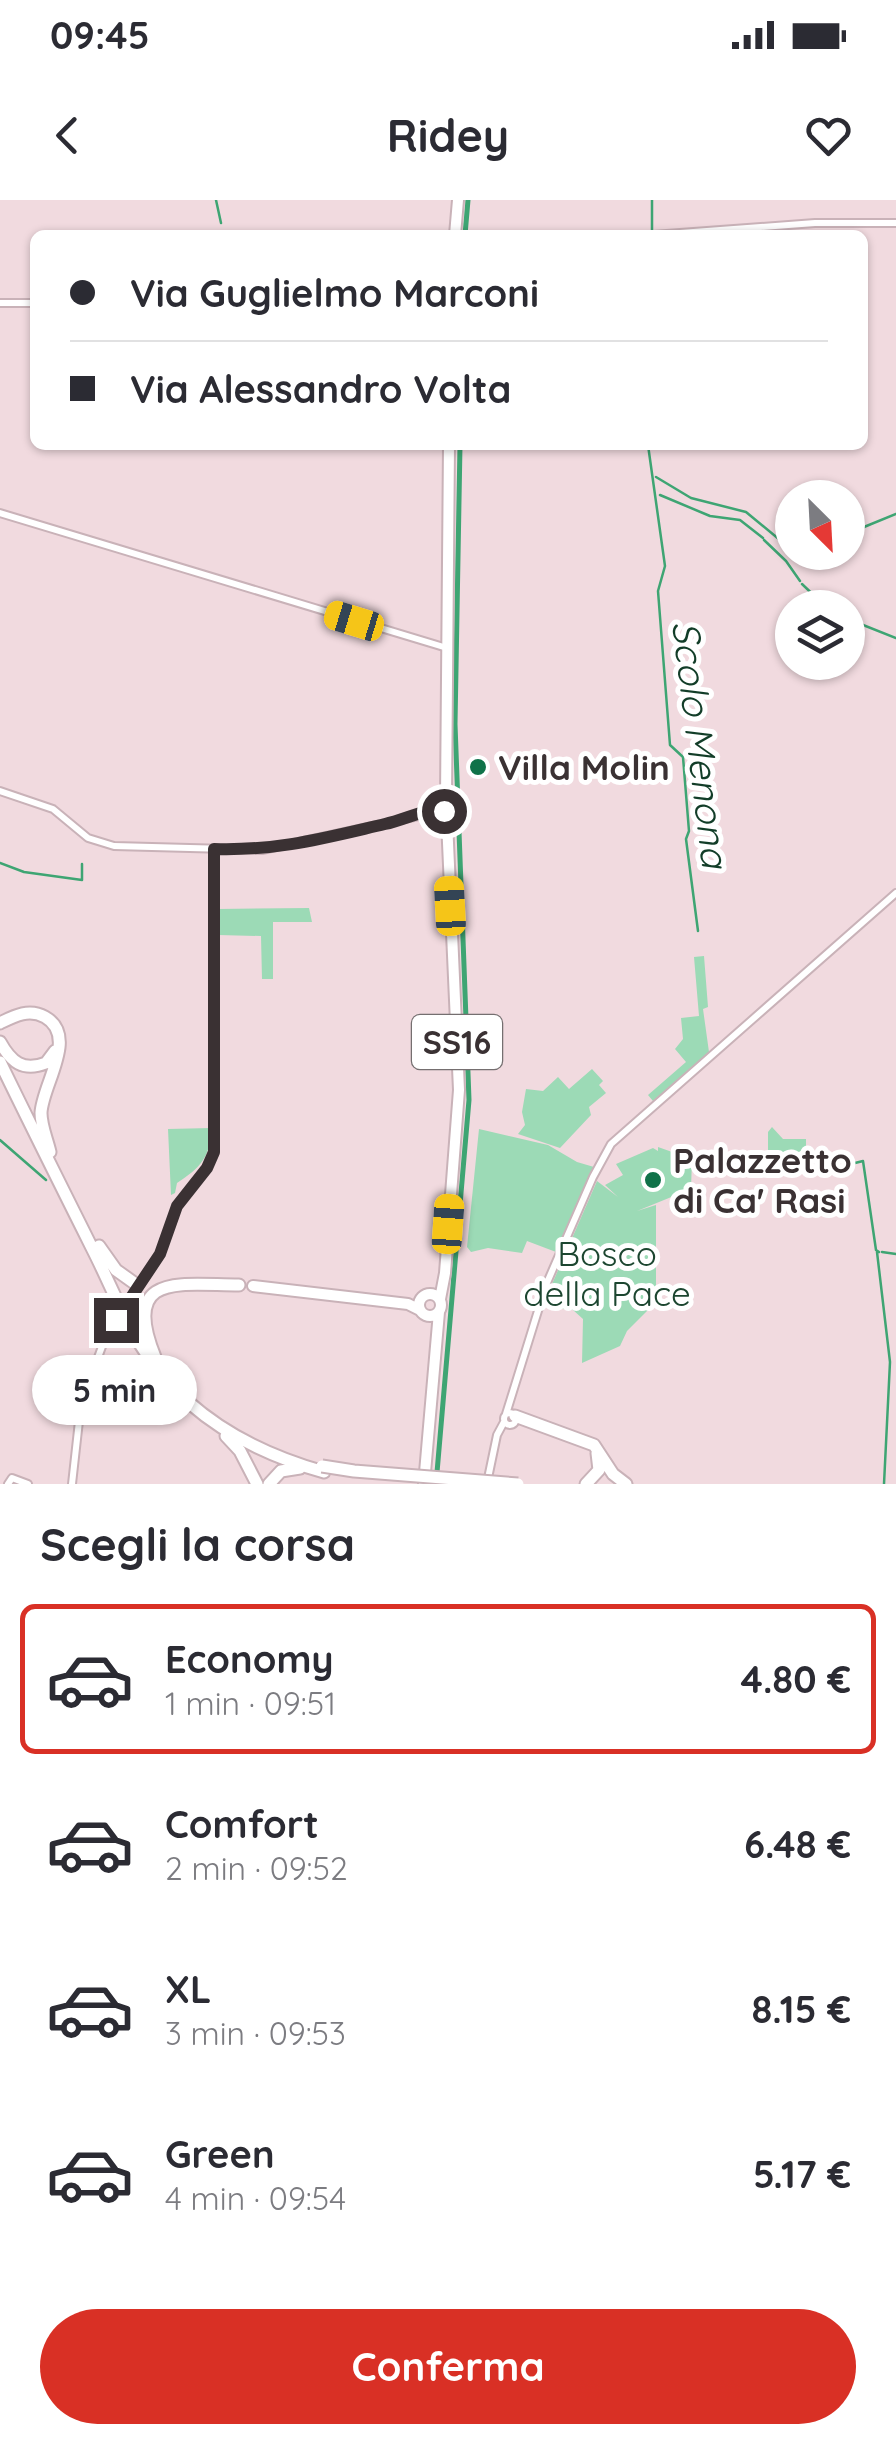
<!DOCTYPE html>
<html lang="it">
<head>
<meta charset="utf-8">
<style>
	body { margin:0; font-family:Quicksand,sans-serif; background:#f2f2f3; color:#2b2b33; height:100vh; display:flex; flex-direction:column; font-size:38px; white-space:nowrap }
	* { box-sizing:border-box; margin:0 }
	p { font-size:32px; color:#7c7c81 }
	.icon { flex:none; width:55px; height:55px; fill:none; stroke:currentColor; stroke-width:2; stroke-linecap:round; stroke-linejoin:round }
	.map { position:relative; height:1284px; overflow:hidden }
	.details { display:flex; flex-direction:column; background:#fff; flex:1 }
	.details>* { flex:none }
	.top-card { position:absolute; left:30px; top:30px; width:838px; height:220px; border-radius:15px; box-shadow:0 2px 8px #0004; display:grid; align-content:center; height:220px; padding:0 40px; background:#fff }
	.needle { width:65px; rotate:156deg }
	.buttons { position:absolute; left:775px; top:280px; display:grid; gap:20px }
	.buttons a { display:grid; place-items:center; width:90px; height:90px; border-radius:50%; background:#fff; box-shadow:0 2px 8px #0004; font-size:50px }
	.end { position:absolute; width:45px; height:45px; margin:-22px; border:12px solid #3a3133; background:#fff; box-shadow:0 0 0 5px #fff }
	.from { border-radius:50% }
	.bubble { position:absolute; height:70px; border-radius:35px; background:#fff; box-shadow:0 2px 8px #0004; font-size:32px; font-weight:700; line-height:70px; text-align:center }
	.car { position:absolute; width:30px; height:60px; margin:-30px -15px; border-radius:12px; box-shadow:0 0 8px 2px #0007; background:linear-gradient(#f5c518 24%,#345 0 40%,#f5c518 0 76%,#345 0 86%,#f5c518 0) }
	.top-card b { display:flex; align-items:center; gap:35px; height:95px; font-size:38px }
	.top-card b+b { border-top:2px solid #e1e1e2 }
	.top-card i { width:25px; height:25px; background:#2b2b33 }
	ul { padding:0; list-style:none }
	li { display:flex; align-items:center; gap:30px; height:150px; margin:0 20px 15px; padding:0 20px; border:5px solid transparent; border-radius:15px }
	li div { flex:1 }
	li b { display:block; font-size:38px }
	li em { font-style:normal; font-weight:700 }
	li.current { border-color:#d93025 }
	li>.icon { width:90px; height:90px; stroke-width:1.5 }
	h2 { padding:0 40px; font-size:45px; line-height:120px }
	.cta { display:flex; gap:20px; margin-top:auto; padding:20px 40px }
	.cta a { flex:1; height:115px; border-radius:60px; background:#d93025; color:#fff; font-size:40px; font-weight:700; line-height:115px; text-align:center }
	.status { display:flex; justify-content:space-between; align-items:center; height:70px; padding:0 50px; background:#fff; direction:ltr }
	.status svg { height:28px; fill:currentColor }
	header { display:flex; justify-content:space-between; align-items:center; height:130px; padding:0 40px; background:#fff; font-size:45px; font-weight:700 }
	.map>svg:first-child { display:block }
	.green { fill:#9cdab6 }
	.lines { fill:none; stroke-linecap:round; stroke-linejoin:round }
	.stream { stroke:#3ea573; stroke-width:2.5 }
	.canal { stroke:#3ea573; stroke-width:5 }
	.minor-casing { stroke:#c9b2b8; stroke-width:10 }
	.major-casing { stroke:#c9b2b8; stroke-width:14 }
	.highway-casing { stroke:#c9b2b8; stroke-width:15 }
	.minor { stroke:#fff; stroke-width:6 }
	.major { stroke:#fff; stroke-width:10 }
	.highway { stroke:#fff; stroke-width:11 }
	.minor-bridge-casing { stroke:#c9b2b8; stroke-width:10; stroke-linecap:butt }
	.highway-bridge-casing { stroke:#c9b2b8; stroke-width:15; stroke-linecap:butt }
	.minor-bridge { stroke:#fff; stroke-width:6 }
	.highway-bridge { stroke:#fff; stroke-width:11 }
	.route { stroke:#3a3133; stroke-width:12 }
	.poi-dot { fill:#107249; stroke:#fff; stroke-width:4 }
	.labels { text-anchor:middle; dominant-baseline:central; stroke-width:10; stroke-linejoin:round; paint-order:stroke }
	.shield { fill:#fff; stroke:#756f70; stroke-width:2.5 }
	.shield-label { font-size:32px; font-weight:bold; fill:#3a3133 }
	.poi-label { font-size:35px; font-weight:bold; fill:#3a3133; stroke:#fff; text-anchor:start }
	.park-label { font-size:35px; fill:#1c4630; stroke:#fff }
	.water-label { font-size:38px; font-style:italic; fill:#123d28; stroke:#fff }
</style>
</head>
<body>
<div class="status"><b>09:45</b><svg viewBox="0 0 49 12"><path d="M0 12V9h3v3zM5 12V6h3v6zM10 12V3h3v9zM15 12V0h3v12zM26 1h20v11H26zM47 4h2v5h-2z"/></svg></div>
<header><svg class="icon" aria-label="back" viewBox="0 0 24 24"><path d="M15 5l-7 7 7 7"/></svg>Ridey<svg class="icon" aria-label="heart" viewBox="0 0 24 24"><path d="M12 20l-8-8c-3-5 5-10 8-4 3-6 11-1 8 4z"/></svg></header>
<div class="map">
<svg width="896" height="1284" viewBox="0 0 896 1284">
	<rect width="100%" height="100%" fill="#f1dadf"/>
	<path class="green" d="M309,708L312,722H273V779H262L261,736L218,735V709Z
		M704,756L708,807L703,809L709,852L653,901L648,895L686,862L675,849L683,839L681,818L699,816L694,757Z
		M592,869L603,881L599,885L606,893L589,907L591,915L560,948L518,934L525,925L522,912L526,889L543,891L558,877L569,889Z
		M772,927L783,939H806V969L768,973V932Z
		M211,928C211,957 200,968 177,983L175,993L171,995L168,929Z
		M479,929L548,945L577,962L594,967L556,1052L527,1041L522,1053L488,1048L471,1052L467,1047Z
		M658,947L692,959L691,989L637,1011L656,1005V1087L648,1110L627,1131L620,1146L582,1163L583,1119L573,1110L542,1107L597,981L618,997L605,985L623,975L616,964L653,948L658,951Z"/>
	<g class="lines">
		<path class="stream" d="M216,0L221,23
			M652,0V34
			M648,245L665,366L658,391L670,545L683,557L689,631L686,639L698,731
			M656,277L691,298L746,312L792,350
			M660,295L710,316L740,320L763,338
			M848,339L864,327L896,314
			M764,340L786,361L800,381
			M797,352L811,355L822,352
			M802,384L827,408
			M848,419L896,438
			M0,663L24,672L82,680V664
			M0,940L46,980
			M847,965L863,961L876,1050L879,1052
			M877,1052L890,1162L884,1284
			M882,1052L896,1054"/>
		<path class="canal" d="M465,35L468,0
			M436,1284L469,900L455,524L460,245"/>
		<defs>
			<path id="minor" d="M653,35L815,23H896
				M0,103H35
				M0,313L447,448
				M0,591L53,609L88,638L114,646L262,650L446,610
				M131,1098L160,1055L177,1006L207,968L214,952V649
				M504 1219a6 6 0 1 1 12 0a6 6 0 1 1-12 0Z
				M506,1214L546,1085L593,977L611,944L896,693
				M487,1283L497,1235L504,1222
				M8,1284L12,1278L28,1284
				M72,1284L81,1203L103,1144L117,1121"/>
			<path id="major" d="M455,35L458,0
				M253,1086L408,1104L420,1110
				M419 1105a11 11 0 1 1 22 0a11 11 0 1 1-22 0Z
				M440,1099L445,1073L459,890L446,598L449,245
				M424,1284L439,1112"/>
			<path id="highway" d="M0,823C14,816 29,808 45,817C79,836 42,885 41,913C41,926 47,939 50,952
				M0,842C11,862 23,872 46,863L55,851
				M0,862C30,924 61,986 92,1048C108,1079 121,1113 140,1144C181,1212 249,1251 324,1272
				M99,1046L116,1070L137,1085
				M155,1157C120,1071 181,1085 239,1085
				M515,1216L594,1245L613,1274L626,1284
				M226,1236L240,1251L257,1284
				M269,1284L281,1271L300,1268
				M586,1284L599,1270L597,1253"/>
		</defs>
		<use href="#minor" class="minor-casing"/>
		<use href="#major" class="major-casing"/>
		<use href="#highway" class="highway-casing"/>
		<use href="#minor" class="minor"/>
		<use href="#major" class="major"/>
		<use href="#highway" class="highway"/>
		<defs>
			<path id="minor-bridge" d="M117,1121L131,1098"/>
			<path id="highway-bridge" d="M322,1266L354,1271L518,1284"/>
		</defs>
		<use href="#minor-bridge" class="minor-bridge-casing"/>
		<use href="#highway-bridge" class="highway-bridge-casing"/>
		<use href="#minor-bridge" class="minor-bridge"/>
		<use href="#highway-bridge" class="highway-bridge"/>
	</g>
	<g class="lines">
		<path class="route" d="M116,1120L160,1054L177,1006L207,968L214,952V649C278,651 324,638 385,624C404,620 427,608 446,608L444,611"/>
	</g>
	<g class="poi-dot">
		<circle cx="478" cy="567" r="10"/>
		<circle cx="653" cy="980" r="10"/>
	</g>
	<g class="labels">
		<rect class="shield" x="412" y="815" width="90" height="54" rx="8"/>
		<g class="shield-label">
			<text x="457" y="842">SS16</text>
		</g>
		<g class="poi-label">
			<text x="498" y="567">Villa Molin</text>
			<text x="673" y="960">Palazzetto<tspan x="673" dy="40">di Ca' Rasi</tspan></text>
		</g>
		<g class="park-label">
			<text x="607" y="1053">Bosco<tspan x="607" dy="40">della Pace</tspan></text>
		</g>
		<g class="water-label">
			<text transform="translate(701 544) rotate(83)">Scolo Menona</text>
		</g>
	</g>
</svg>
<div class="buttons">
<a><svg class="needle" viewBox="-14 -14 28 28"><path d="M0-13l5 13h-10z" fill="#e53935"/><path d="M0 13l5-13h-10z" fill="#7c7c81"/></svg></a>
<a><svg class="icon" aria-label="layers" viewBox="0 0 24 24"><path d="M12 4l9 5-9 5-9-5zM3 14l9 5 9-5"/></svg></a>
</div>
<i class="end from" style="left:444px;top:611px"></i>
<i class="end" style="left:116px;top:1120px"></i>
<div class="bubble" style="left:32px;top:1155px;width:165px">5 min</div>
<i class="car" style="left:354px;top:421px;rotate:287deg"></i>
<i class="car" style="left:450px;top:706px;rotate:357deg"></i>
<i class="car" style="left:448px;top:1024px;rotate:4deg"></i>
<div class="top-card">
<b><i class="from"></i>Via Guglielmo Marconi</b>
<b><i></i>Via Alessandro Volta</b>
</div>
</div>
<section class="details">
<h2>Scegli la corsa</h2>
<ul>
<li class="current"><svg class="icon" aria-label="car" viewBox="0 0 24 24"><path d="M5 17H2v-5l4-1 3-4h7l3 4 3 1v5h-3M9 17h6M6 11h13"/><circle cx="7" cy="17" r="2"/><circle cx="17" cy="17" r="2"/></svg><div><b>Economy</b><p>1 min · 09:51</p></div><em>4.80 €</em></li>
<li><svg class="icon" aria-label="car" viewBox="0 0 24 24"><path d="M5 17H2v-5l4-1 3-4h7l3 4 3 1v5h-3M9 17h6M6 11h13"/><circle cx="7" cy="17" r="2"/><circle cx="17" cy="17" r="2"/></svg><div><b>Comfort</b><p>2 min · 09:52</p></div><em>6.48 €</em></li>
<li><svg class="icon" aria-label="car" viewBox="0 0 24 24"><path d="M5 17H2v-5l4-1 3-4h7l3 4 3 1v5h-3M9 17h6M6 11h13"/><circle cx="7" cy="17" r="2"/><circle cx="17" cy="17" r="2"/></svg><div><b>XL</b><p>3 min · 09:53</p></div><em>8.15 €</em></li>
<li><svg class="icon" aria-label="car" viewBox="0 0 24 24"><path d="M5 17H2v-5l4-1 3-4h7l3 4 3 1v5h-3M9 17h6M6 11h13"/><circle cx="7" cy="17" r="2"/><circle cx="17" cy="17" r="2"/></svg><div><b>Green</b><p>4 min · 09:54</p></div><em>5.17 €</em></li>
</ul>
<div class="cta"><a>Conferma</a></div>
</section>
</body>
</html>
